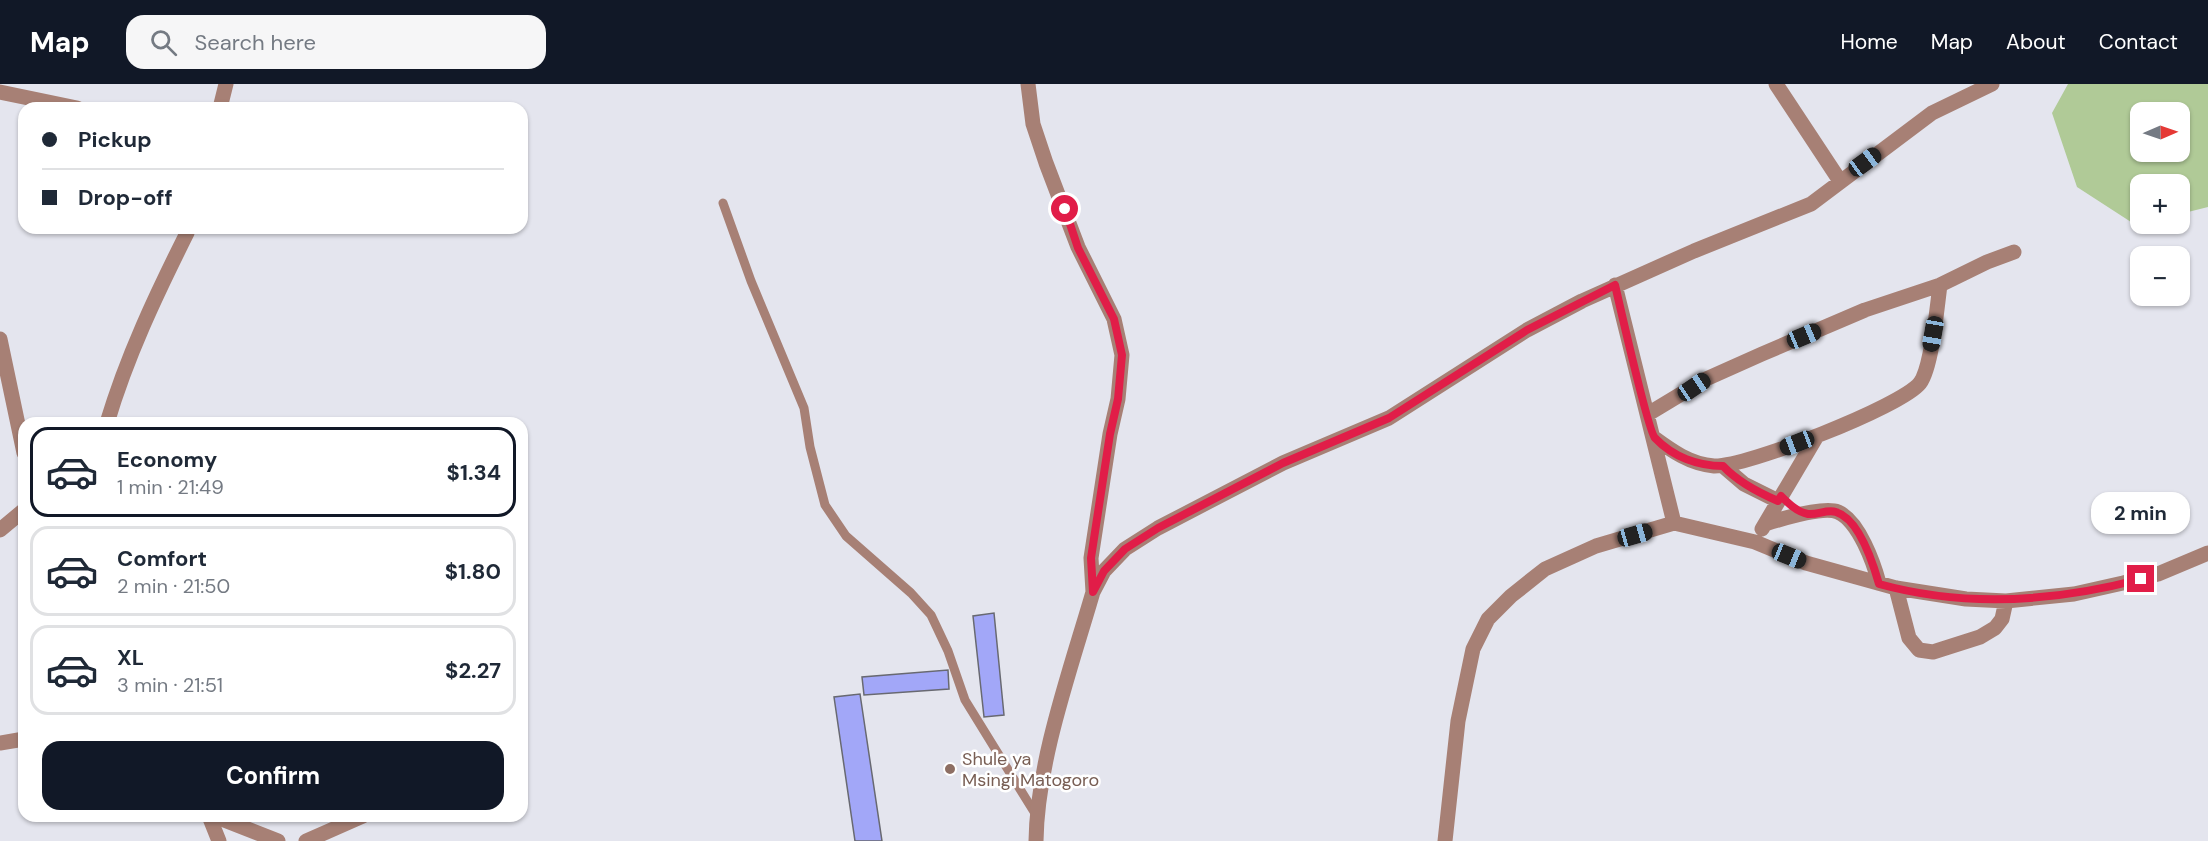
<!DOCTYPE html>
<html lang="en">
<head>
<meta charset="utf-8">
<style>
	body { margin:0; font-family:"DM Sans",sans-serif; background:#f6f6f7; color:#1f2937; height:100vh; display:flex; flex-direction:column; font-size:22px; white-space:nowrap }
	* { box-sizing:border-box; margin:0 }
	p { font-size:20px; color:#747a83 }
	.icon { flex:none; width:33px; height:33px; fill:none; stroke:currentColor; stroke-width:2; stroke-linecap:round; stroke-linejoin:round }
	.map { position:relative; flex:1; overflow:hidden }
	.panel { position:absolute; left:18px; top:333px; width:510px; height:405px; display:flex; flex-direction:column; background:#fff; border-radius:18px; box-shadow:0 2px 4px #0004 }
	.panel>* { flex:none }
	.banner { position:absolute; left:18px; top:18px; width:510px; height:132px; border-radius:18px; box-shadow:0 2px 4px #0004; display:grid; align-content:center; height:132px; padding:0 24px; background:#fff }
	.needle { width:39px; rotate:88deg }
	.buttons { position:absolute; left:2130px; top:18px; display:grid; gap:12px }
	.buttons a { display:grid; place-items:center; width:60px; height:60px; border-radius:12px; background:#fff; box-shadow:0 2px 4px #0004; font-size:30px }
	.end { position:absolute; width:27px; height:27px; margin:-14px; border:8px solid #e11d48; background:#fff; box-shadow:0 0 0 3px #fff }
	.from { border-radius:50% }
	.bubble { position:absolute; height:42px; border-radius:18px; background:#fff; box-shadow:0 2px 4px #0004; font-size:20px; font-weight:700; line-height:42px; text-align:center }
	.car { position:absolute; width:18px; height:36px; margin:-18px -9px; border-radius:8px; box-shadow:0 0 4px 2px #0007; background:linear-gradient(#222 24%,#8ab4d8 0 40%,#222 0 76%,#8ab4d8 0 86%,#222 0) }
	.banner b { display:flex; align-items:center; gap:21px; height:57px; font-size:22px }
	.banner b+b { border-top:2px solid #e0e1e3 }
	.banner i { width:15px; height:15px; background:#1f2937 }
	ul { padding:10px 0 0; list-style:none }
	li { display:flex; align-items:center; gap:18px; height:90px; margin:0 12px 9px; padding:0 12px; border:3px solid #e0e1e3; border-radius:18px }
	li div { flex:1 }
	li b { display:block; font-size:22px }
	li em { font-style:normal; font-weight:700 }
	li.active { border-color:#111827 }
	li>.icon { width:54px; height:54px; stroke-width:1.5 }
	.cta { display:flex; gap:12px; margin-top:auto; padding:12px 24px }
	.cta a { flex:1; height:69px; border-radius:18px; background:#111827; color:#fff; font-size:24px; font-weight:700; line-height:69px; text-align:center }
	header { display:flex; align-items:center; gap:36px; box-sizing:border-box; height:84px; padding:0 30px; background:#111827; color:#fff }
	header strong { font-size:28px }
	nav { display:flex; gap:33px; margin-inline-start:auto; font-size:21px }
	.search { width:420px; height:54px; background:#f6f6f7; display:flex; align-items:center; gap:15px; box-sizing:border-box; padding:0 21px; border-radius:18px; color:#747a83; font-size:22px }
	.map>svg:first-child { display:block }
	.green { fill:#b0ca97; fill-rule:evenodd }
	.building { fill:#a2a7f8; stroke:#686971; stroke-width:1.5 }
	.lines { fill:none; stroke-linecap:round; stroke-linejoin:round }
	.service { stroke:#a78075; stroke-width:9 }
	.minor { stroke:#a78075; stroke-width:15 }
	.tertiary { stroke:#a78075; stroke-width:15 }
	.route { stroke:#e11d48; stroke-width:8 }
	.education-dot { fill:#8d6e63; stroke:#fff; stroke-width:2 }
	.labels { text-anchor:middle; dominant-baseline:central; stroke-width:5; stroke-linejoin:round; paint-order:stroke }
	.education-label { font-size:18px; fill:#785e54; stroke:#fff; text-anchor:start }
</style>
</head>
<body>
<header>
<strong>Map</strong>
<div class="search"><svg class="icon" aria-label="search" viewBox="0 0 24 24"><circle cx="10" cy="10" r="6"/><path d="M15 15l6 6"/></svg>Search here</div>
<nav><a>Home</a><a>Map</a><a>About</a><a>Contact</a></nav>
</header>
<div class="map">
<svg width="2208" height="757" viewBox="0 0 2208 757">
	<rect width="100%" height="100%" fill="#e4e5ee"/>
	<path class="green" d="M2068,0H2208V123L2180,130V100H2140V136L2131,138L2077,103L2052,29ZM2140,28H2180V68H2140Z"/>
	<path class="building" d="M994,529L1004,631L984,633L973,532Z
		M948,586L949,605L864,611L862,593Z
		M860,610L882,757H855L834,613Z"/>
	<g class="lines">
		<path class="service" d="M723,119L751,197L804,324L810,363L825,421L846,452L911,509L931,531L948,567L965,616L1036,731"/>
		<path class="minor" d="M1028,0L1033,40L1046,79L1078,163L1114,235L1122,271L1118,315L1110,350L1091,474L1093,508
			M1776,0L1840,97
			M0,8L77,24
			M1615,201L1674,439
			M0,255L24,369
			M1648,330L1706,295L1762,270L1865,226L1940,201L1987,178L2014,168
			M1653,353C1672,367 1690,380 1714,382C1746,383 1901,323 1920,299C1932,283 1937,223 1940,201
			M1723,382L1744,400L1778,417
			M1765,440C1781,435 1823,422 1838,428C1859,437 1874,480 1879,499
			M1762,445L1817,352
			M0,446L24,426
			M1896,504L1909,554L1919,566L1933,568L1980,553L1995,544L2002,535L2006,517
			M0,659L24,655
			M214,732L278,757
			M306,757L363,732
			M1036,757C1037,678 1071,584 1093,508L1104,487L1125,465L1158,444L1283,379L1389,334L1527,246L1582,217L1694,167L1811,120L1932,29L1992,0
			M1445,757L1458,637L1473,565L1488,535L1511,512L1545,485L1596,462L1674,439L1755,458L1806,479L1896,504L1966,515L2006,517L2074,510L2123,499L2158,490L2208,469"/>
		<path class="tertiary" d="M220,24L226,0
			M107,339C127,272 156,211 187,149L185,144
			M209,732L219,757"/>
	</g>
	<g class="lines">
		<path class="route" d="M1065,125L1078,164L1114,235L1122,271L1118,315L1110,350L1091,474L1093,508L1104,487L1125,465L1158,444L1283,379L1389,334L1527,246L1615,201C1620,222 1648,347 1655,354C1673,373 1698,382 1723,382C1738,398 1757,408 1778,417L1781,412C1788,419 1797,428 1808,430C1818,431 1827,425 1836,428C1859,435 1873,479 1879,500C1966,524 2054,518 2141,495"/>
	</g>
	<circle class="education-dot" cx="950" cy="685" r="6"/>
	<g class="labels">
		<g class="education-label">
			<text x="962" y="675">Shule ya<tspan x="962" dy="21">Msingi Matogoro</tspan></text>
		</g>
	</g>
</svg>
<div class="buttons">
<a><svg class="needle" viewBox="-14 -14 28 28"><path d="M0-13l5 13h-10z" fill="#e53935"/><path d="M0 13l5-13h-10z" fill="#747a83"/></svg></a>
<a>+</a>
<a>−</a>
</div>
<i class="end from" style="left:1065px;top:125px"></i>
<i class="end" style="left:2141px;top:495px"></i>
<div class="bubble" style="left:2091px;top:408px;width:99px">2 min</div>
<i class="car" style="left:1865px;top:78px;rotate:54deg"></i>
<i class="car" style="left:1933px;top:250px;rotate:190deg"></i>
<i class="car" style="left:1804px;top:252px;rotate:67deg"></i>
<i class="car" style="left:1694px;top:303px;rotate:56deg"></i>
<i class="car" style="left:1797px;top:359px;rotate:249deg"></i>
<i class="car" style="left:1635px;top:451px;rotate:74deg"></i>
<i class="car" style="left:1789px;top:472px;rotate:112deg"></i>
<div class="banner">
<b><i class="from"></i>Pickup</b>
<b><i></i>Drop-off</b>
</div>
<section class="panel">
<ul>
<li class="active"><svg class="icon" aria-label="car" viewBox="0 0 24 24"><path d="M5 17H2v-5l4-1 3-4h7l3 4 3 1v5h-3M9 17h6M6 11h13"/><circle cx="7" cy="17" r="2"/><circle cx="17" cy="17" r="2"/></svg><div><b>Economy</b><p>1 min · 21:49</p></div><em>$1.34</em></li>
<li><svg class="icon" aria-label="car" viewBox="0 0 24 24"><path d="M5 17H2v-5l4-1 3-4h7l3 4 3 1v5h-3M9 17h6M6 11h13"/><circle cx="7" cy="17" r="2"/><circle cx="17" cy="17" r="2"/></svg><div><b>Comfort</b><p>2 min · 21:50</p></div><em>$1.80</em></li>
<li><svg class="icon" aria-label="car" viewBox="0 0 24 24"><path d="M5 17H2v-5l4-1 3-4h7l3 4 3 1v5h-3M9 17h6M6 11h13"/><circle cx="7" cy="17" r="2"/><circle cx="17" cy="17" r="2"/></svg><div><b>XL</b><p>3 min · 21:51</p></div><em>$2.27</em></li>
</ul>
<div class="cta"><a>Confirm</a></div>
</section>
</div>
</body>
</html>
